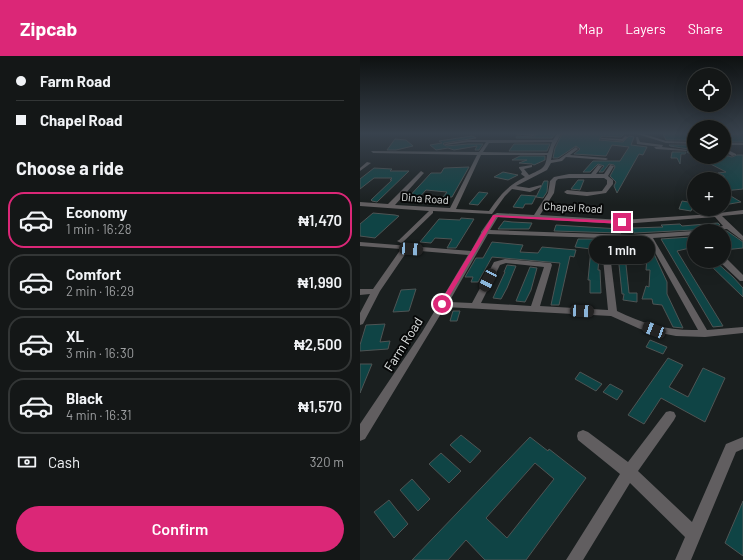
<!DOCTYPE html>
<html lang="en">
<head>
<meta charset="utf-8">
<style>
	body { margin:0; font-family:Barlow,sans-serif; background:#212424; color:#f1f3f6; height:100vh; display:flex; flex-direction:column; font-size:15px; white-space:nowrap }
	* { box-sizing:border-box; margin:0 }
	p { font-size:13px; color:#9d9fa1 }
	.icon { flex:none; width:22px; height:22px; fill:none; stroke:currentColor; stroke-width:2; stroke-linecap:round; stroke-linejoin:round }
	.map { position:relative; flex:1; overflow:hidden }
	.side { display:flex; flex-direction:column; background:#141717; width:360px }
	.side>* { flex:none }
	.top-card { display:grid; align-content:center; height:88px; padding:0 16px; background:#141717 }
	.fabs { position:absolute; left:327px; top:12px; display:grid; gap:8px }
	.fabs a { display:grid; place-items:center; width:44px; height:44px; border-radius:50%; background:#141717; box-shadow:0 4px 16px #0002,0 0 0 1px #333636; font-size:20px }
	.end { position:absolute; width:18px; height:18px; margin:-9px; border:5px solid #db2777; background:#fff; box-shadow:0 0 0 2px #fff }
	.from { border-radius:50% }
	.bubble { position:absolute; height:28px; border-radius:14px; background:#141717; box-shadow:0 4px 16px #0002,0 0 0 1px #333636; font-size:13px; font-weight:600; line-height:28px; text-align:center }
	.car { position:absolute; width:12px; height:24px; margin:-12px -6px; border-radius:5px; box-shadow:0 0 3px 1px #0007; background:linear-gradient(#222 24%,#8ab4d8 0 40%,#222 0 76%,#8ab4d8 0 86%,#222 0) }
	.top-card b { display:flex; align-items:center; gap:14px; height:38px; font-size:15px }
	.top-card b+b { border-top:1px solid #333636 }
	.top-card i { width:10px; height:10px; background:#f1f3f6 }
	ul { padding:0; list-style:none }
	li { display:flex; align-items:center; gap:12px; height:56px; margin:0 8px 6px; padding:0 8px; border:2px solid #333636; border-radius:16px }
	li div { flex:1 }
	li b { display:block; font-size:15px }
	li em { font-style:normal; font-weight:600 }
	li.selected { border-color:#db2777 }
	li>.icon { width:36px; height:36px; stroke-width:1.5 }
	h2 { padding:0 16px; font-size:18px; line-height:48px }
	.pay { display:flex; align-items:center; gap:10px; height:44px; padding:0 16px; font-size:15px }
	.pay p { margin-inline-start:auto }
	.primary-button { display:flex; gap:8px; margin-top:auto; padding:8px 16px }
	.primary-button a { flex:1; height:46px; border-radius:24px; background:#db2777; color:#fff; font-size:16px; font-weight:600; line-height:46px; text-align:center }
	header { display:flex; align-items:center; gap:24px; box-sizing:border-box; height:56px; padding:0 20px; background:#db2777; color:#fff }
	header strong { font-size:19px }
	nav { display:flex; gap:22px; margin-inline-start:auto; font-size:14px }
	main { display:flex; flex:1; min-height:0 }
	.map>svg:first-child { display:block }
	.building { fill:#0f4445; stroke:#4e5454; fill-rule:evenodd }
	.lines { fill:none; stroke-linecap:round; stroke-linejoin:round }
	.minor { fill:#615e60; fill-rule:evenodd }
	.route { fill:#db2777 }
	.labels { text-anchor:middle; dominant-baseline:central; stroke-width:4; stroke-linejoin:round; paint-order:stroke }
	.far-street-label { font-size:11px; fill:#dfe2e2; stroke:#070808 }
	.street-label { font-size:13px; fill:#dfe2e2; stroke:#070808 }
</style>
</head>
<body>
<header>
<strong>Zipcab</strong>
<nav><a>Map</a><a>Layers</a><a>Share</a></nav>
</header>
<main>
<section class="side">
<div class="top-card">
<b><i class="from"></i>Farm Road</b>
<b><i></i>Chapel Road</b>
</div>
<h2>Choose a ride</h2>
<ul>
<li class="selected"><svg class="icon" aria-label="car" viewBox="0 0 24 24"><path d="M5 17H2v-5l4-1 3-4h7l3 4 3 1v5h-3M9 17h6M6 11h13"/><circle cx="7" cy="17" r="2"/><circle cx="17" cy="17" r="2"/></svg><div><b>Economy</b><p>1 min · 16:28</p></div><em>₦1,470</em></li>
<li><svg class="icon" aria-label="car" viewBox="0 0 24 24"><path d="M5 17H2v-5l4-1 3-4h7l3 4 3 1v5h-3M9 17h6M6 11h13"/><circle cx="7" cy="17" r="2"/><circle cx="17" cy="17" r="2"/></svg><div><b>Comfort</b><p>2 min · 16:29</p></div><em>₦1,990</em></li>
<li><svg class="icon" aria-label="car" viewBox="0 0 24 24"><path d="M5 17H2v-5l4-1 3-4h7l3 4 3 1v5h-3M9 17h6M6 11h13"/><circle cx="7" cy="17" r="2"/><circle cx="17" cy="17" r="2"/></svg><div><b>XL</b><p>3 min · 16:30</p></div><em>₦2,500</em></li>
<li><svg class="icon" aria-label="car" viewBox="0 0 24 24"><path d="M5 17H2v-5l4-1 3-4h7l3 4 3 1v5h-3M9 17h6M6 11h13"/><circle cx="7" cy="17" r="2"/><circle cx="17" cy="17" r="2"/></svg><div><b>Black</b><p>4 min · 16:31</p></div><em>₦1,570</em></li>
</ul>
<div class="pay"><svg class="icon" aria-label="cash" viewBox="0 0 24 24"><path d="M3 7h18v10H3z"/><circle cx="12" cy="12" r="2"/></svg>Cash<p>320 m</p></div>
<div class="primary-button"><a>Confirm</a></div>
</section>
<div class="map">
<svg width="383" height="504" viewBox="0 0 383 504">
	<rect width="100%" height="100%" fill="#1a1f1f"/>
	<path class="building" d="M176,78H195L192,82H156L157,80L174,81Z
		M202,78H264L261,81L242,80L239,84L263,86L269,80L274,81L271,89L287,91L283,99L279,98L257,137L254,130L256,126L250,120L255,111L254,109L249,108L243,116H239L244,110L238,108L230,116H223L233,105H260L269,91L252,89L246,100L214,98L220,93L216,90L198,102H193L195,92Z
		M303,78H334V84H306Z
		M364,78L383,79V86H364Z
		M112,80L116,82L84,87L83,88L86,90L108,88H123L119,94H115L117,90L94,94L88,92L76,94L70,89L82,87L79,85Z
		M35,83L46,84L53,90L36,94H27Z
		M154,88H190L187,95H149Z
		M309,89H334V100L327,96L329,94L328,93L310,90Z
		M312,96H326L325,98H321L320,108L317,102H311Z
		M364,99L372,101L377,99H383V133L364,135V120L358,117L366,116L337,101L355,102L364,101Z
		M160,100H185V104L174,109L172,108L159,107L167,104H152Z
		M109,111L92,141H83L87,136L66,134L57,144H46L71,117H81L84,112Z
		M14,112L32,113L30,115H49L17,146L12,145L11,144L32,124H30L32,122H14L0,133V123Z
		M143,116L158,119L148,124L134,121Z
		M218,124H224L220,134L211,133Z
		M184,125H188L187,136L183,142L176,141Z
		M119,136L128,137L118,149L109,148Z
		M364,136L381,146L364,149Z
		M161,139L176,140L172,148H165L163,152L153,151Z
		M322,145L334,147L331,155L319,153Z
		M13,157L35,159L39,160L15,182L0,180V168Z
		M101,162L114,163L96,192H87L92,183L75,182L71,187L60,186L79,163L100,164Z
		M144,165L152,166L172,167L169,173H138Z
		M358,167L360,169L335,175L334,174L274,177L272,172L303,171L301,169L320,168L322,170Z
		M196,169L260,173L261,177L194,175Z
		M364,175H367L383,186V192L364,194Z
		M331,181L334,185V191L317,195L363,270L353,271L301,183Z
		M218,183H236L239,201L238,214H240L241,237H230V224H228L231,193L215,191Z
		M254,184H262L263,191H266V199H265L269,237H277V246L263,244L264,238H262L257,189H255Z
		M278,184H286L295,200L307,226V238L323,272L313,271L302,249L293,248L292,243H282L286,230L289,231L290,214H286L287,201Z
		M132,186L163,189L160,196L178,197L182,191L216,194L214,201L210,200L199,249H191L200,207L132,201L118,226H111L113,221H105L116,202H123Z
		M346,205H355L373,221L383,232V241Z
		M147,209L156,210L147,232L141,243L133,242L145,216H144Z
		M170,211L177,212L171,234L165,246L156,245Z
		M56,233L49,255L33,256L41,234Z
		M93,255H100L97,265H90Z
		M25,268L20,286L30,285L28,293L0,295V289L6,269Z
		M290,284L307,291L303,298L286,291Z
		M308,302L323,309L309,331L328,341L343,312L365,322L345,366L301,342L284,368L268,359Z
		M0,308H12L0,337Z
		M220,316L242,328L236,335L215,323Z
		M250,328L263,335L257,344L243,336Z
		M101,379L121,395L110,407L90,389Z
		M170,381L188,395L189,393L226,422L166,504H125L106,484L88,504H52ZM175,407L194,423L147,482L126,462Z
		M81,397L101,415L89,427L69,408Z
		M52,423L70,443L58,455L40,434Z
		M29,444L48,468L34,482L14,456Z
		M383,445V500L365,487Z"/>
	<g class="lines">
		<path class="minor" d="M152,78H174L175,79L173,80Z
			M197,78H201L194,91L191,104L199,103L216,91L218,93L210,99L246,102L248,103L246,104L206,101L202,105L191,107L187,114L156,130L169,132L181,129V131L170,136L152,133L145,140L132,158L73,155V157L43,186L41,187L37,185L39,184L69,155L0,150V146L28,148L61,115L64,117L63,118L35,149L90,152L117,99L13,97L11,95L119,96L126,86H108L86,89L84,88L108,84H193ZM129,87L192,86L188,97L123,96ZM121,99H187C186,113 181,113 169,119L164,113L172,111V109L159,111V112L162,116L161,118L165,121C146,131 141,138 129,155L96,153Z
			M277,78H284L306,85L334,86V88L306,87Z
			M265,80L268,81L263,85L240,83L242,82L262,83Z
			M276,81H278L280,86L303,89L302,91L328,94L326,95L296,93L294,91H300L277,88Z
			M364,87H383V89H364Z
			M364,92L376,98V99L372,100L364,95Z
			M7,106L11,107L0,115V112Z
			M238,109L242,110L236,118H244L250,109L254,110L248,120L253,124V128L246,137L227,140L207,138L204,136L207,134L227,136L242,135L247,128V124L244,122H209L198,123L196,125L194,137L180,159L262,164L352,158L353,156L355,155L359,157L383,154V158L362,160L383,180V185L367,173L342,175L345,173L363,170L355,161L262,168L138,161L130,174L271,179L334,175V179L293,182L347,274L383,271V277L345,281L316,280L280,273L251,260L85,251L5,383L0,385V368L62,276L108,199L48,194L20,235L3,268L0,269V257L10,238L0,239V233H13L41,193L0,190V186L111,195L121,177V176L133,159L137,157L174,159L188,137L190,125L194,121L209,118H231ZM128,178L241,182L248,254L180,250L192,209L191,207L145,203L134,206L112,247L89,246ZM248,182H287L338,274C309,275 283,268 257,255ZM146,207L184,211L171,250L121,247L140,209Z
			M364,203H367L383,219V225H380L361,207L360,205H364Z
			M310,355L314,356L316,360L314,364L278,415L332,466L366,388L383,381V393L376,396L331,504H315L325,481L270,427L223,504H206L260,418L218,384L217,380L218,376L223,374L228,376L268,406L306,356Z"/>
	</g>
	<linearGradient id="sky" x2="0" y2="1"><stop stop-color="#0e1111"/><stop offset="0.52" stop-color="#38424d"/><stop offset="1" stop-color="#38424d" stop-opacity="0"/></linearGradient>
	<rect width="383" height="149" fill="url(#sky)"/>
	<path class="route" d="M133,159L262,165L264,166L262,168L136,161L85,248L80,250L79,248Z"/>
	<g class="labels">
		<g class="far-street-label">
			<text transform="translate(65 142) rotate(4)">Dina Road</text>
			<text transform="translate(213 151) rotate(3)">Chapel Road</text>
		</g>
		<g class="street-label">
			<text transform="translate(43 288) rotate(-58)">Farm Road</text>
		</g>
	</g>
</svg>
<div class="fabs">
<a><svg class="icon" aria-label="locate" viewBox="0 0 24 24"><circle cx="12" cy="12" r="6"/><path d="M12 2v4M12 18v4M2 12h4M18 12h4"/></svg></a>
<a><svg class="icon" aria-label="layers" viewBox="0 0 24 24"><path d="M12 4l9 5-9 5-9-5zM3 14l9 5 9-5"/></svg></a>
<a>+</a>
<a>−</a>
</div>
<i class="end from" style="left:82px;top:248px"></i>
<i class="end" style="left:262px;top:166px"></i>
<div class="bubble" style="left:229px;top:180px;width:66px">1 min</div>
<i class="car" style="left:51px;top:193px;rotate:94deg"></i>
<i class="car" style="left:128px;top:224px;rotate:207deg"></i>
<i class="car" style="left:222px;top:255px;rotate:93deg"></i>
<i class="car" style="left:294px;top:274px;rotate:291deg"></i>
</div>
</main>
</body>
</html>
